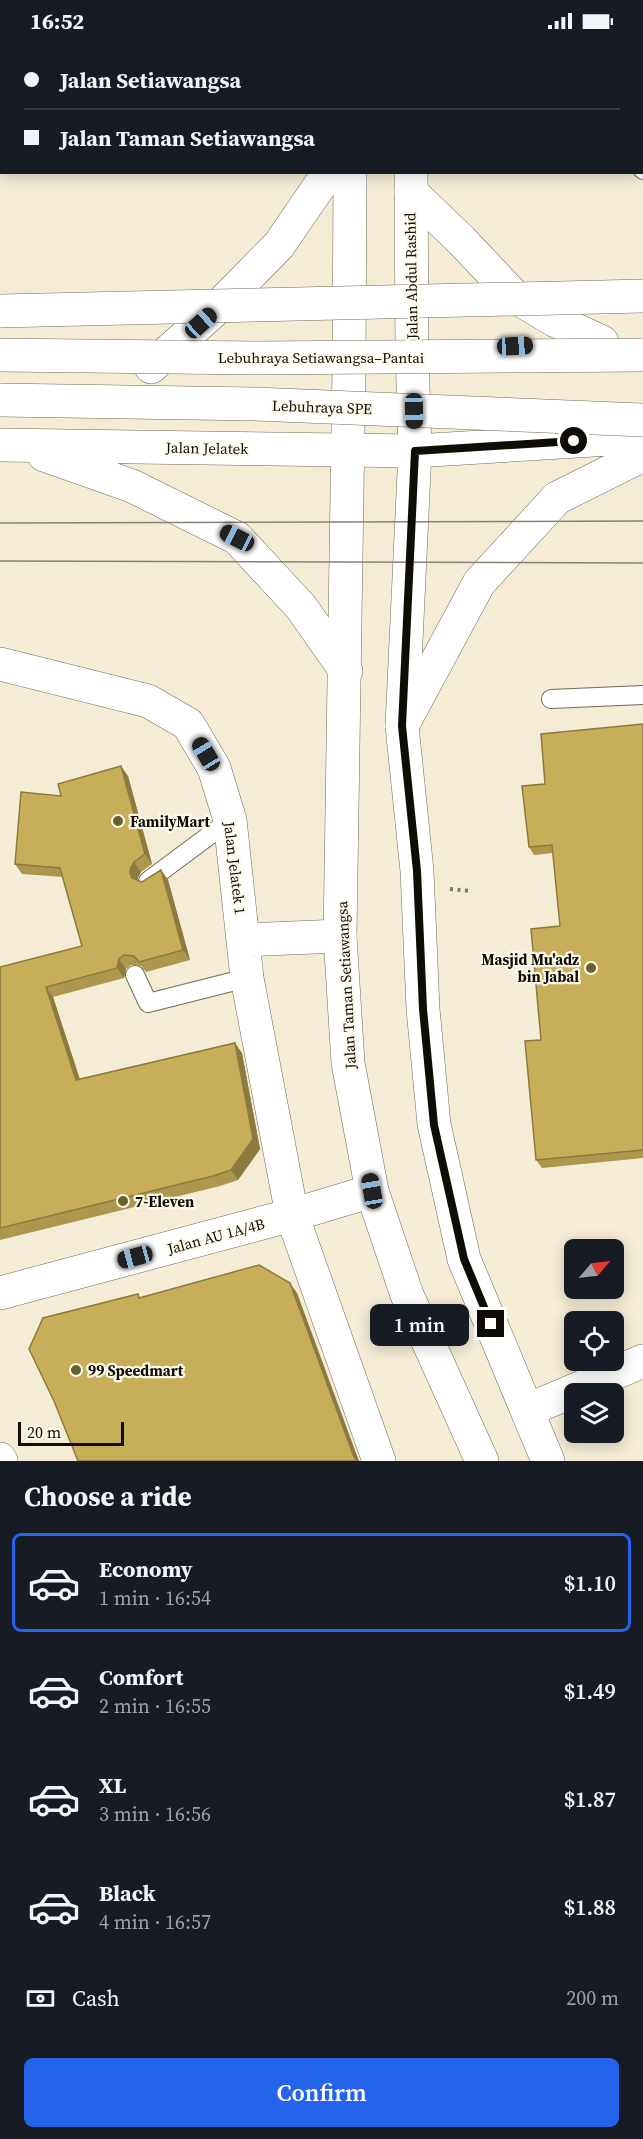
<!DOCTYPE html>
<html lang="en">
<head>
<meta charset="utf-8">
<style>
	body { margin:0; font-family:"Source Serif 4",serif; background:#20242c; color:#f1f3f6; height:100vh; display:flex; flex-direction:column; font-size:22px; white-space:nowrap }
	* { box-sizing:border-box; margin:0 }
	p { font-size:20px; color:#9ea1a6 }
	.icon { flex:none; width:33px; height:33px; fill:none; stroke:currentColor; stroke-width:2; stroke-linecap:round; stroke-linejoin:round }
	.map { position:relative; height:1419px; overflow:hidden }
	.drawer { display:flex; flex-direction:column; background:#171b24; flex:1 }
	.drawer>* { flex:none }
	.guide { position:absolute; left:0px; top:0px; width:644px; height:132px; box-shadow:0 3px 15px #0003; display:grid; align-content:center; height:132px; padding:0 24px; background:#171b24 }
	.needle { width:39px; rotate:62deg }
	.tools { position:absolute; left:564px; top:1197px; display:grid; gap:12px }
	.tools a { display:grid; place-items:center; width:60px; height:60px; border-radius:9px; background:#171b24; box-shadow:0 3px 15px #0003; font-size:30px }
	.scale { position:absolute; left:18px; bottom:15px; width:106px; box-sizing:border-box; padding-left:6px; border:3px solid #100d06; border-top:0; font-size:16px; line-height:21px; white-space:nowrap; color:#100d06; -webkit-text-stroke:4px #fefaeb; paint-order:stroke }
	.end { position:absolute; width:27px; height:27px; margin:-14px; border:8px solid #100d06; background:#fff; box-shadow:0 0 0 3px #fff }
	.from { border-radius:50% }
	.bubble { position:absolute; height:42px; border-radius:9px; background:#171b24; box-shadow:0 3px 15px #0003; font-size:20px; font-weight:600; line-height:42px; text-align:center }
	.car { position:absolute; width:18px; height:36px; margin:-18px -9px; border-radius:8px; box-shadow:0 0 4px 2px #0007; background:linear-gradient(#222 24%,#8ab4d8 0 40%,#222 0 76%,#8ab4d8 0 86%,#222 0) }
	.guide b { display:flex; align-items:center; gap:21px; height:57px; font-size:22px }
	.guide b+b { border-top:2px solid #363941 }
	.guide i { width:15px; height:15px; background:#f1f3f6 }
	ul { padding:0; list-style:none }
	li { display:flex; align-items:center; gap:18px; height:99px; margin:0 12px 9px; padding:0 12px; border:3px solid transparent; border-radius:9px }
	li div { flex:1 }
	li b { display:block; font-size:22px }
	li em { font-style:normal; font-weight:600 }
	li.current { border-color:#2563eb }
	li>.icon { width:54px; height:54px; stroke-width:1.5 }
	h2 { padding:0 24px; font-size:27px; line-height:72px }
	.pay { display:flex; align-items:center; gap:15px; height:66px; padding:0 24px; font-size:22px }
	.pay p { margin-inline-start:auto }
	.button { display:flex; gap:12px; margin-top:auto; padding:12px 24px }
	.button a { flex:1; height:69px; border-radius:9px; background:#2563eb; color:#fff; font-size:24px; font-weight:600; line-height:69px; text-align:center }
	.status { display:flex; justify-content:space-between; align-items:center; height:42px; padding:0 30px; background:#171b24; direction:ltr }
	.status svg { height:16px; fill:currentColor }
	.map>svg:first-child { display:block }
	.lines { fill:none; stroke-linecap:round; stroke-linejoin:round }
	.service-casing { stroke:#726b56; stroke-width:20 }
	.minor-casing { stroke:#726b56; stroke-width:34 }
	.secondary-casing { stroke:#726b56; stroke-width:34 }
	.primary-casing { stroke:#726b56; stroke-width:34 }
	.path { stroke:#7d7869; stroke-width:4; stroke-dasharray:3 4.5; stroke-linecap:butt }
	.service { stroke:#fff; stroke-width:18 }
	.minor { stroke:#fff; stroke-width:33 }
	.secondary { stroke:#fff; stroke-width:33 }
	.primary { stroke:#fff; stroke-width:33 }
	.tram { stroke:#878272; stroke-width:1.5 }
	.motorway-bridge-casing { stroke:#726b56; stroke-width:34; stroke-linecap:butt }
	.motorway-bridge { stroke:#fff; stroke-width:33 }
	.wall { fill:#ad964d }
	.shaded-wall { fill:#8d7a3f }
	.building { fill:#c9ae5a; stroke:#8d7a3f; stroke-width:1.5 }
	.route { stroke:#100d06; stroke-width:8 }
	.poi-dot { fill:#68612e; stroke:#fefaeb; stroke-width:2 }
	.labels { text-anchor:middle; dominant-baseline:central; stroke-width:4.5; stroke-linejoin:round; paint-order:stroke }
	.street-label { font-size:15px; fill:#100d06; stroke:#fefaeb }
	.poi-label { font-size:15px; font-weight:bold; fill:#100d06; stroke:#fefaeb; text-anchor:start }
</style>
</head>
<body>
<div class="status"><b>16:52</b><svg viewBox="0 0 49 12"><path d="M0 12V9h3v3zM5 12V6h3v6zM10 12V3h3v9zM15 12V0h3v12zM26 1h20v11H26zM47 4h2v5h-2z"/></svg></div>
<div class="map">
<svg width="643" height="1419" viewBox="0 0 643 1419">
	<rect width="100%" height="100%" fill="#f4ecd4"/>
	<g class="lines">
		<defs>
			<path id="service" d="M0,98L2,95
				M642,127L643,128
				M551,657L643,653
				M148,839L230,778
				M135,933L148,961L247,936"/>
			<path id="minor" d="M352,2V0
				M412,2V0
				M411,130L412,309
				M349,325L350,130
				M0,622L148,659L188,682L214,726L230,778L247,936L292,1173L379,1419
				M244,898L340,894
				M0,1251L292,1173L372,1149
				M528,1368L643,1319
				M0,1417L1,1419"/>
			<path id="secondary" d="M412,309L415,409L402,684L417,829L423,967L434,1082L464,1217L548,1419
				M349,325L340,894L348,1021L372,1149L407,1253L482,1419"/>
			<path id="primary" d="M411,150L462,199L514,254L554,278L602,300
				M151,325L217,266L279,203L329,130
				M0,403L415,409L643,395
				M44,413L132,444L237,496L301,565L346,629
				M402,684L479,541L557,456L643,413"/>
		</defs>
		<use href="#service" class="service-casing"/>
		<use href="#minor" class="minor-casing"/>
		<use href="#secondary" class="secondary-casing"/>
		<use href="#primary" class="primary-casing"/>
		<path class="path" d="M450,847L471,849"/>
		<use href="#service" class="service"/>
		<use href="#minor" class="minor"/>
		<use href="#secondary" class="secondary"/>
		<use href="#primary" class="primary"/>
		<path class="tram" d="M0,481L643,479
			M0,519L643,521"/>
		<defs>
			<path id="motorway-bridge" d="M0,269L643,254
				M0,313L256,316L643,313
				M0,358L255,362L643,378"/>
		</defs>
		<use href="#motorway-bridge" class="motorway-bridge-casing"/>
		<use href="#motorway-bridge" class="motorway-bridge"/>
	</g>
	<path class="wall" d="M643,0V26H642V2Z
		M643,682V1116L542,1126L536,1118L541,998L560,884L553,811L534,813L529,805Z
		M128,734L152,822L141,830L138,835L137,838L142,840L161,828L168,838L190,918L146,930L141,924L131,923L126,927L124,936L53,955L80,1037L242,1011L260,1107L238,1138L220,1144L0,1198V925L82,904L63,835L22,832L15,822L61,754Z"/>
	<path class="shaded-wall" d="M121,724L128,734L152,822L145,812Z
		M134,820L141,830L138,835L137,841L132,836L130,831L131,825Z
		M161,828L168,838L190,918L183,908Z
		M119,917L126,927L124,936L117,926Z
		M46,945L53,955L83,1048L76,1038Z
		M235,1001L242,1011L260,1107L238,1138L231,1128Z
		M290,1241L297,1251L359,1419H357L354,1415Z"/>
	<path class="building" d="M233,0H292V2H233Z
		M618,0H643V7L642,8V2H619Z
		M643,682V1108L536,1118L525,999L541,998L531,887L560,884L552,803L529,805L522,744L545,742L541,692Z
		M121,724L145,812L134,820L131,825L130,831L132,836L142,840L161,828L183,908L139,920L134,914L124,913L119,917L117,926L46,945L76,1038L235,1001L253,1097L231,1128L213,1134L0,1186V925L82,904L60,826L15,822L21,750L61,754L58,742Z
		M259,1223L290,1241L354,1415L358,1419H78L54,1359L29,1307L43,1276L138,1252L139,1256Z"/>
	<g class="lines">
		<path class="route" d="M491,1282L464,1217L434,1083L423,967L417,829L402,684L415,409L574,399"/>
	</g>
	<g class="poi-dot">
		<circle cx="118" cy="779" r="6"/>
		<circle cx="591" cy="926" r="6"/>
		<circle cx="123" cy="1159" r="6"/>
		<circle cx="76" cy="1328" r="6"/>
	</g>
	<g class="labels">
		<g class="street-label">
			<text transform="translate(411 234) rotate(-91)">Jalan Abdul Rashid</text>
			<text x="321" y="315">Lebuhraya Setiawangsa–Pantai</text>
			<text transform="translate(322 365) rotate(2)">Lebuhraya SPE</text>
			<text transform="translate(207 406) rotate(1)">Jalan Jelatek</text>
			<text transform="translate(235 826) rotate(83)">Jalan Jelatek 1</text>
			<text transform="translate(346 943) rotate(-93)">Jalan Taman Setiawangsa</text>
			<text transform="translate(216 1194) rotate(-15)">Jalan AU 1A/4B</text>
		</g>
		<g class="poi-label">
			<text x="130" y="779">FamilyMart</text>
			<text x="579" y="917" text-anchor="end">Masjid Mu'adz<tspan x="579" dy="17">bin Jabal</tspan></text>
			<text x="135" y="1159">7-Eleven</text>
			<text x="88" y="1328">99 Speedmart</text>
		</g>
	</g>
</svg>
<div class="tools">
<a><svg class="needle" viewBox="-14 -14 28 28"><path d="M0-13l5 13h-10z" fill="#e53935"/><path d="M0 13l5-13h-10z" fill="#9ea1a6"/></svg></a>
<a><svg class="icon" aria-label="locate" viewBox="0 0 24 24"><circle cx="12" cy="12" r="6"/><path d="M12 2v4M12 18v4M2 12h4M18 12h4"/></svg></a>
<a><svg class="icon" aria-label="layers" viewBox="0 0 24 24"><path d="M12 4l9 5-9 5-9-5zM3 14l9 5 9-5"/></svg></a>
</div>
<div class="scale">20 m</div>
<i class="end from" style="left:574px;top:399px"></i>
<i class="end" style="left:491px;top:1282px"></i>
<div class="bubble" style="left:370px;top:1262px;width:99px">1 min</div>
<i class="car" style="left:201px;top:281px;rotate:48deg"></i>
<i class="car" style="left:515px;top:304px;rotate:87deg"></i>
<i class="car" style="left:414px;top:369px;rotate:179deg"></i>
<i class="car" style="left:237px;top:496px;rotate:297deg"></i>
<i class="car" style="left:206px;top:712px;rotate:329deg"></i>
<i class="car" style="left:372px;top:1149px;rotate:350deg"></i>
<i class="car" style="left:135px;top:1215px;rotate:255deg"></i>
<div class="guide">
<b><i class="from"></i>Jalan Setiawangsa</b>
<b><i></i>Jalan Taman Setiawangsa</b>
</div>
</div>
<section class="drawer">
<h2>Choose a ride</h2>
<ul>
<li class="current"><svg class="icon" aria-label="car" viewBox="0 0 24 24"><path d="M5 17H2v-5l4-1 3-4h7l3 4 3 1v5h-3M9 17h6M6 11h13"/><circle cx="7" cy="17" r="2"/><circle cx="17" cy="17" r="2"/></svg><div><b>Economy</b><p>1 min · 16:54</p></div><em>$1.10</em></li>
<li><svg class="icon" aria-label="car" viewBox="0 0 24 24"><path d="M5 17H2v-5l4-1 3-4h7l3 4 3 1v5h-3M9 17h6M6 11h13"/><circle cx="7" cy="17" r="2"/><circle cx="17" cy="17" r="2"/></svg><div><b>Comfort</b><p>2 min · 16:55</p></div><em>$1.49</em></li>
<li><svg class="icon" aria-label="car" viewBox="0 0 24 24"><path d="M5 17H2v-5l4-1 3-4h7l3 4 3 1v5h-3M9 17h6M6 11h13"/><circle cx="7" cy="17" r="2"/><circle cx="17" cy="17" r="2"/></svg><div><b>XL</b><p>3 min · 16:56</p></div><em>$1.87</em></li>
<li><svg class="icon" aria-label="car" viewBox="0 0 24 24"><path d="M5 17H2v-5l4-1 3-4h7l3 4 3 1v5h-3M9 17h6M6 11h13"/><circle cx="7" cy="17" r="2"/><circle cx="17" cy="17" r="2"/></svg><div><b>Black</b><p>4 min · 16:57</p></div><em>$1.88</em></li>
</ul>
<div class="pay"><svg class="icon" aria-label="cash" viewBox="0 0 24 24"><path d="M3 7h18v10H3z"/><circle cx="12" cy="12" r="2"/></svg>Cash<p>200 m</p></div>
<div class="button"><a>Confirm</a></div>
</section>
</body>
</html>
